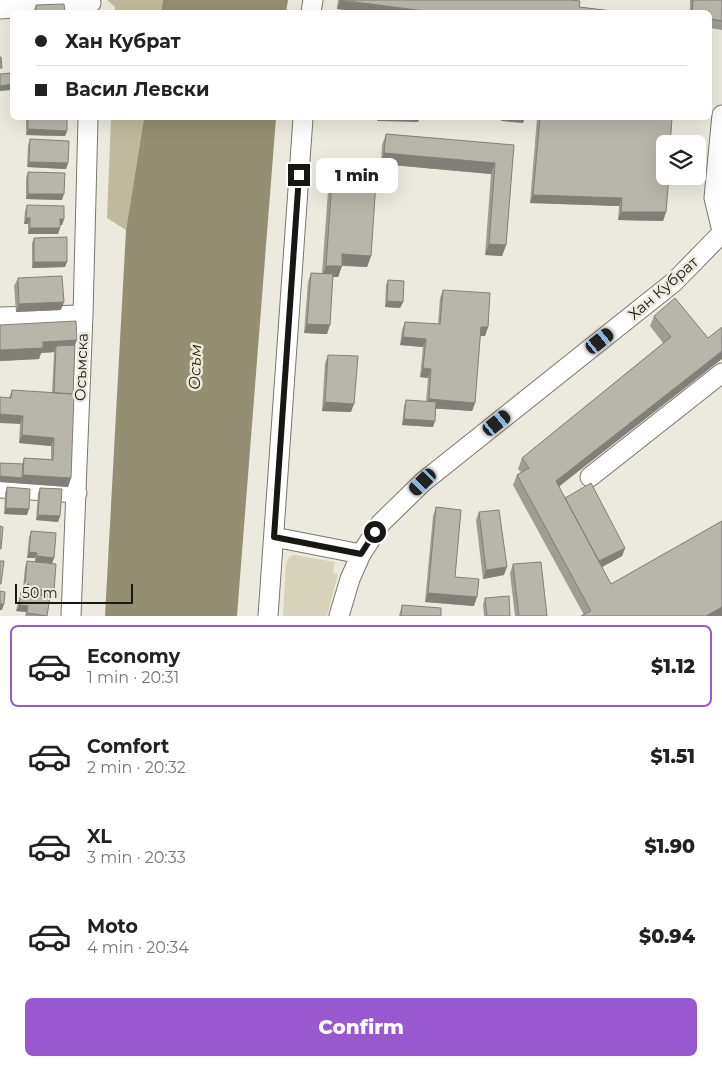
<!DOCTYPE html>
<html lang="en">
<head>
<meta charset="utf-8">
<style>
	body { margin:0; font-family:Montserrat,sans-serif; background:#f2f2f2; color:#222; height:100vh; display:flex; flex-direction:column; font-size:19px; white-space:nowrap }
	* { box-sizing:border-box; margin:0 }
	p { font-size:16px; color:#767676 }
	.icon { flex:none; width:28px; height:28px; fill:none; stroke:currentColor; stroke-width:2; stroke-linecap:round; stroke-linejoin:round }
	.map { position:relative; height:616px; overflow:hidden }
	.side { display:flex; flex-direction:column; background:#fff; flex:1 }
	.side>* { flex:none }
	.hud { position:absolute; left:10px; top:10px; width:702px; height:110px; border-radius:8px; box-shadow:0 5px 20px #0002; display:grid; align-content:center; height:110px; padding:0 25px; background:#fff }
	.tools { position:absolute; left:656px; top:135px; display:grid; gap:10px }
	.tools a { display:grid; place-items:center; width:50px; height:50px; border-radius:8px; background:#fff; box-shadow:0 5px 20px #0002; font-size:25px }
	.scale { position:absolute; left:15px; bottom:12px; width:118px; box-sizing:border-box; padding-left:5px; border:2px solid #181713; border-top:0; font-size:14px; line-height:18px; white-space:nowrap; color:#181713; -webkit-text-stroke:4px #eceade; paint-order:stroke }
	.end { position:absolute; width:22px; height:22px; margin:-11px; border:6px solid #181713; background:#fff; box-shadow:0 0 0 2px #fff }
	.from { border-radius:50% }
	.bubble { position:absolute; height:35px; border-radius:8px; background:#fff; box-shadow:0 5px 20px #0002; font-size:16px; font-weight:800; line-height:35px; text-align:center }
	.car { position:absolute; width:15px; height:30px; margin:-15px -8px; border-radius:6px; box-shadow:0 0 4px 1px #0007; background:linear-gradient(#222 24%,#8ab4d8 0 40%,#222 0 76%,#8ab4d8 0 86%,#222 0) }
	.hud b { display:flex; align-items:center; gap:18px; height:48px; font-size:19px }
	.hud b+b { border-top:1px solid #e0e0e0 }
	.hud i { width:12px; height:12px; background:#222 }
	ul { padding:9px 0 0; list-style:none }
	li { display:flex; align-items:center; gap:15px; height:82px; margin:0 10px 8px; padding:0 15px; border:2px solid transparent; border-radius:8px }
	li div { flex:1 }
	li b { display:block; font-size:19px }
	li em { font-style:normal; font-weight:800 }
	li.on { border-color:#9958cd }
	li>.icon { width:45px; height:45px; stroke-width:1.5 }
	.cta { display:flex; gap:10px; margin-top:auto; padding:10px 25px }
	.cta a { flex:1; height:58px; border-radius:8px; background:#9958cd; color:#fff; font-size:20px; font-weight:800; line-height:58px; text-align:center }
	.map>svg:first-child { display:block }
	.green { fill:#d7d2ba }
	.forest { fill:#c0ba9d }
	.water { fill:#948e72 }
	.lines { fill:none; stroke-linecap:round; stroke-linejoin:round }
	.minor-casing { stroke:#79776d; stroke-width:21 }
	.minor { stroke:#fff; stroke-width:19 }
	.wall { fill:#9e9d93 }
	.shaded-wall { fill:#817f78 }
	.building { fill:#b8b6ab; stroke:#817f78 }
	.route { stroke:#181713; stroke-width:6 }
	.labels { text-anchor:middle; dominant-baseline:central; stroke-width:5; stroke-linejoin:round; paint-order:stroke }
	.street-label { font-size:15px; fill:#181713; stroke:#eceade }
	.water-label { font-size:16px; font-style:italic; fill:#312902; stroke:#eceade }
</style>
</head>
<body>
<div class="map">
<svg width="722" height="616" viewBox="0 0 722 616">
	<rect width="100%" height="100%" fill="#eceade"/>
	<path class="green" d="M294,555L335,562L333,573L338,574L327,616H283L286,563L290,556Z"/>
	<path class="forest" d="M107,0H163L161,12H115V7Z
		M111,118H144L126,230L107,218Z"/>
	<path class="water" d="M163,0H288L286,12H161Z
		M144,118H276L237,616H105L126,230Z"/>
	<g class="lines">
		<defs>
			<path id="minor" d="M0,9L91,3
				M311,12L313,0
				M722,115L714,198L722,231
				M0,317L83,315
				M590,477L722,373
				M0,488L77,493
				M274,537L361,554
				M71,616L83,315L88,118
				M268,616L303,118
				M339,616L350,579L361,554L381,523L423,482L674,282L722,233"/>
		</defs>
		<use href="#minor" class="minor-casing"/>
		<use href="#minor" class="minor"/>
	</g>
	<path class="wall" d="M338,0H570L579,7L621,12H363L337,9Z
		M690,0H722V30L710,28V12H690Z
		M36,5L65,12H33Z
		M26,118H67V131L65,136L26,135Z
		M537,118H672L666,212L663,221L618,220L619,206L530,203Z
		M386,134L514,145L506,245L502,256L485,255L491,174L381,164L382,145Z
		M30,139L68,163L66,169L27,167L28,145Z
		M333,166L361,181L371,256L367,267L342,266L338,277H333L327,334L304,333L308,282L311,273H322L329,177Z
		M28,172L62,200L26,199V178Z
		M27,205L64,219L62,225H60L58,234H28V224H24L25,211Z
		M34,238L65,267L32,268V243Z
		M18,278L61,310L16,312L14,286Z
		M388,280L403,302L400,308L385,307L386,285Z
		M443,290L488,327L485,336H480L475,403L472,411L436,408L433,427L402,425L404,406L406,400L426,402L428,378L420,377L423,347L400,345L402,330L405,322L438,324L440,298Z
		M654,316L708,338L559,487L565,498L625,548L622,556L602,567L611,584L722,521V616H581L584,615L513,485L517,475L521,472L518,469L522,458L663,343L650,326Z
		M0,325L75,345L71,478L68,487L0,482V463L22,464L24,458L51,459V446L19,443L20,424L9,398L12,390L52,393L54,352L41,353L39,359L0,361Z
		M328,355L351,412L322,411L325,363Z
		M7,487L27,515L4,514L5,493Z
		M40,488L60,516L58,522L36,520L38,493Z
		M436,507L455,577L474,606L425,602L433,516Z
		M479,512L504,575L483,579L476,520Z
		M31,531L54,558L52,563V596H43L47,616H25L26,612L16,611L21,592L26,593L27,590L23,589L25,567L27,561L35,562V558H27L29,537Z
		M513,564L547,616H515L510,573Z
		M485,598L510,616H484L483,604Z
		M402,605L441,616H399Z"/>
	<path class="shaded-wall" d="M340,1L432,12H363L337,9Z
		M12,84V90L0,91V86Z
		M378,118H420L418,122L377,121Z
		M503,118H525L523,123L501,121Z
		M28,129L67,131L65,136L26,135Z
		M384,153L495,163L491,174L381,164Z
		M29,162L68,163L66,169L27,167Z
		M28,194H64L62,200L26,199Z
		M533,195L622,198L619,206L530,203Z
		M621,212H666L663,221L618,220Z
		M26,218H30L28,224H24Z
		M60,219H64L62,225H58Z
		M30,228H60L58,234H28Z
		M489,244L506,245L502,256L485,255Z
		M342,254L371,256L367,267L338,265Z
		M34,262H67L65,267L32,268Z
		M326,266H342L338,277H322Z
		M387,301L403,302L400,308L385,307Z
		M64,302L61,310L16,312L19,304Z
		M307,324L330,325L327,334L304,333Z
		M481,327H488L485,336H477Z
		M403,337L426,339L423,347L400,345Z
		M77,340L73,351L56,346L54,352L41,353L39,359L0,361V350L43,342Z
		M722,351V359L552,492L556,481Z
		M423,368L431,369L428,378L420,377Z
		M429,399L475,403L472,411L426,408Z
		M325,402L354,404L351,412L322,411Z
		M0,414L23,416L20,424L0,423Z
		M404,419L435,421L433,427L402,425Z
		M22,435L54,438L51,446L19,443Z
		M23,475L71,478L68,487L0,482V476L22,478Z
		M6,508L29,509L27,515L4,514Z
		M38,515L60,516L58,522L36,520Z
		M625,548L622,556L595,571L598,562Z
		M29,552L37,553L35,558H27Z
		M37,556L54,558L52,563L35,562Z
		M507,567L504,575L483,579L486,570Z
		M25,584H29L27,590L23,589Z
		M28,589L54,591L52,596L26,595Z
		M428,593L477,597L474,606L425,602Z
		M0,604H4L2,610H0Z
		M19,605L28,606L26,612L16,611Z
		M722,607V616H706Z"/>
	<path class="building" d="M340,0H570L580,1L579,7L621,12H432Z
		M693,0H722V21L710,19V12H692Z
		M64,4L65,12H36V5Z
		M0,57H1L2,68H0Z
		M12,73V84L0,86V74Z
		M28,118H67V131L28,129Z
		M540,118H672L670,144H665V176H669L666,212H621L622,198L533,195Z
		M386,134L514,145L506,245L489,244L495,163L384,153Z
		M30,139L69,141L68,163L29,162Z
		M333,166L362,168L361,181L376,182L371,256L342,254V266H326Z
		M28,172L65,173L64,194H28Z
		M27,205L64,206V219H60V228H30V218H26Z
		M67,237V262H34V238Z
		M311,273L333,274L330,325L307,324Z
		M62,276L64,302L19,304L18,278Z
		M388,280L404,281L403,302L387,301Z
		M443,290L490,293L488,327H481L475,403L429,399L431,369L423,368L426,339L403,337L405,322L440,324Z
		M675,298L708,338L722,327V351L556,481L611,584L722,521V607L706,616H581L591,611L517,475L529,468L522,458L671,337L654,316Z
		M76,321L77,340L43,342V348L0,350V325Z
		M75,345L73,394L54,393L56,346Z
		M328,355L358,356L354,404L325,402Z
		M12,390L74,394L71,478L23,475L24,458L53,460L54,438L22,435L23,416L0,414V397L11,398Z
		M406,400L436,402L435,421L404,419Z
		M0,463L23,464L22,478L0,476Z
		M591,483L625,548L599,561L565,498Z
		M7,487L30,489L29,509L6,508Z
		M40,488L62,489L60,516L38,515Z
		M436,507L461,510L455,577L479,579L477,597L428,593Z
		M499,510L507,567L486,570L479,512Z
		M0,526L3,527L1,549H0Z
		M31,531L56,533L54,558L37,556V553L29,552Z
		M0,561H4L1,584H0Z
		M27,561L56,564L54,591L28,589L29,584H25Z
		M541,562L547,616H519L513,564Z
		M0,591L5,592L4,604H0Z
		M21,592L50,597L47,616L27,613L28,606L19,605Z
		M509,596L510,616H487L485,598Z
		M402,605L441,608V616H401Z"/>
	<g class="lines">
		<path class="route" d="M299,175L274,537L361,554L375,532"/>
	</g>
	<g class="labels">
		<g class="street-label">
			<text transform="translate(663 288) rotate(-41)">Хан Кубрат</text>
			<text transform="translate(81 367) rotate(-88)">Осъмска</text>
		</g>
		<g class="water-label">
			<text transform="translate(195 367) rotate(-88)">Осъм</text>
		</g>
	</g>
</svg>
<div class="tools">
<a><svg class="icon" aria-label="layers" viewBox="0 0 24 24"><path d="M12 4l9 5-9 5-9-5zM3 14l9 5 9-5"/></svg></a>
</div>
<div class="scale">50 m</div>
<i class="end from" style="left:375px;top:532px"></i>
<i class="end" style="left:299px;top:175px"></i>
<div class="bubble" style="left:316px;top:158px;width:82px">1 min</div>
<i class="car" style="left:600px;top:341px;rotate:51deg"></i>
<i class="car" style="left:497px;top:423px;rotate:51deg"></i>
<i class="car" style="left:423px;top:482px;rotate:225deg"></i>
<div class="hud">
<b><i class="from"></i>Хан Кубрат</b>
<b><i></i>Васил Левски</b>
</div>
</div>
<section class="side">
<ul>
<li class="on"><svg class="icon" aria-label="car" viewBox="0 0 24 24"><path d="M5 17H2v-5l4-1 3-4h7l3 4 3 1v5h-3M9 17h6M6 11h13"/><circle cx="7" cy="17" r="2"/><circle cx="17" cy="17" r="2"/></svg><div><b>Economy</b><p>1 min · 20:31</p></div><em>$1.12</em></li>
<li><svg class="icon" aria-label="car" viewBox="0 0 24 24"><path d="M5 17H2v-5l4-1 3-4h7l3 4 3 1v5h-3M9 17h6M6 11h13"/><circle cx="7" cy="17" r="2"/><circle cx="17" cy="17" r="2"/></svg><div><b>Comfort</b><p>2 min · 20:32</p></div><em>$1.51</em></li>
<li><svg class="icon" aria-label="car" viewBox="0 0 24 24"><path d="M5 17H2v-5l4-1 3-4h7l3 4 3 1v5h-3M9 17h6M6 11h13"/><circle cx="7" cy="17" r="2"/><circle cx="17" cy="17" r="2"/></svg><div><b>XL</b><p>3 min · 20:33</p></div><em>$1.90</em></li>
<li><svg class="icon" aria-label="car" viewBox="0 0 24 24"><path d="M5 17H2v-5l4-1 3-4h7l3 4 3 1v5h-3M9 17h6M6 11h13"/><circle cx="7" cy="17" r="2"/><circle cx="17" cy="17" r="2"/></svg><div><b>Moto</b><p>4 min · 20:34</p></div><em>$0.94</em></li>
</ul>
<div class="cta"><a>Confirm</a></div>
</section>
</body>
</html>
